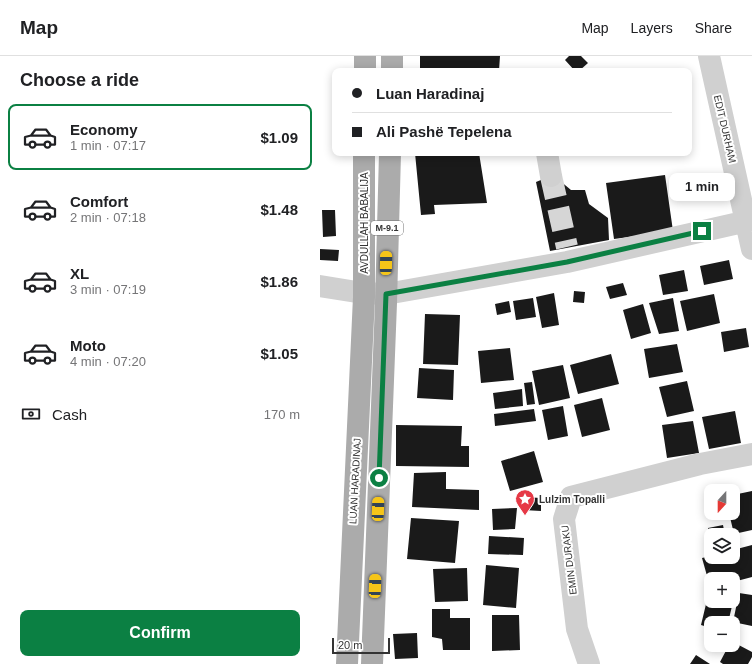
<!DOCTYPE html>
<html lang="en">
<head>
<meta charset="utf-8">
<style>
	body { margin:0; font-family:Arial,sans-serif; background:#f2f2f2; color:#202124; height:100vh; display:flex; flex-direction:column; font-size:15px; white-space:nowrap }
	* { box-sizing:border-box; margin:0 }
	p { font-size:13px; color:#757577 }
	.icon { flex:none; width:22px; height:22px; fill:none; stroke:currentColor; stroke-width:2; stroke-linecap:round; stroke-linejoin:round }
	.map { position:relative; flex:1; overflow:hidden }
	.side { display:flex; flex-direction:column; background:#fff; width:320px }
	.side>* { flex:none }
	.top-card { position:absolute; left:12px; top:12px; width:360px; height:88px; border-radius:8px; box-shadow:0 2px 10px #0003; display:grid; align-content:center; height:88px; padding:0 20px; background:#fff }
	.needle { width:26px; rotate:201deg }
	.controls { position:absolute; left:384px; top:428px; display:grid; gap:8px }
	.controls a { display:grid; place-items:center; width:36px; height:36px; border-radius:8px; background:#fff; box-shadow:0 2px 10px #0003; font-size:20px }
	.scale { position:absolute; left:12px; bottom:10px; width:58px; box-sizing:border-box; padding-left:4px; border:2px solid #333; border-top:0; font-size:11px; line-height:14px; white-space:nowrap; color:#333; -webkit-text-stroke:3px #fff; paint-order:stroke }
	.end { position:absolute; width:18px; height:18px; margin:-9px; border:5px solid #0b8043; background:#fff; box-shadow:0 0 0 2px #fff }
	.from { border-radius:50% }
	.bubble { position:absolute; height:28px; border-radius:8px; background:#fff; box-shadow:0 2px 10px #0003; font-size:13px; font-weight:600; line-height:28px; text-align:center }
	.car { position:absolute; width:12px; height:24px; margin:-12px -6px; border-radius:5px; box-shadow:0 0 3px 1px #0007; background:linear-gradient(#f5c518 24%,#345 0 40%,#f5c518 0 76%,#345 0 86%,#f5c518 0) }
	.top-card b { display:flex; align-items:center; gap:14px; height:38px; font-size:15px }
	.top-card b+b { border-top:1px solid #e0e0e0 }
	.top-card i { width:10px; height:10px; background:#202124 }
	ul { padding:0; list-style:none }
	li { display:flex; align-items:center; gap:12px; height:66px; margin:0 8px 6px; padding:0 12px; border:2px solid transparent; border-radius:8px }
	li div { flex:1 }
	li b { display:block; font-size:15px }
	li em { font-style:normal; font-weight:600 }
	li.on { border-color:#0b8043 }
	li>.icon { width:36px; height:36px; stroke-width:1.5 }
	h2 { padding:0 20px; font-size:18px; line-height:48px }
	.pay { display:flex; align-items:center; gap:10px; height:44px; padding:0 20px; font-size:15px }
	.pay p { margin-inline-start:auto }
	.primary-button { display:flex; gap:8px; margin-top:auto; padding:8px 20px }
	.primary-button a { flex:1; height:46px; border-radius:8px; background:#0b8043; color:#fff; font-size:16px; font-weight:600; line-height:46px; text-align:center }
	header { display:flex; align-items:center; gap:24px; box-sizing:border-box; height:56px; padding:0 20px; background:#fff; border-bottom:1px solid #e0e0e0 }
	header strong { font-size:19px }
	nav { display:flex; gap:22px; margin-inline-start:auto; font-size:14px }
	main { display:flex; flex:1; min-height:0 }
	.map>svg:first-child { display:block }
	.building { fill:#1a1a1a }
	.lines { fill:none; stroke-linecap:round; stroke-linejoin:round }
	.minor-tunnel { stroke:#d6d6d6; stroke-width:22; stroke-dasharray:22 11; stroke-linecap:butt }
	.minor { stroke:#d0d0d0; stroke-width:22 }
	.primary { stroke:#ababab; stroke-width:22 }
	.route { stroke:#0b8043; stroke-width:5 }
	.labels { text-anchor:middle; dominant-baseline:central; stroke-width:4; stroke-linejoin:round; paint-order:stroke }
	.shield { fill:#fff; stroke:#707070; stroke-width:1 }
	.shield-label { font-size:9px; font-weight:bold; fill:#333 }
	.street-label { font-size:10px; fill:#333; stroke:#fff }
	.poi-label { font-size:10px; font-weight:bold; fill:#333; stroke:#fff; text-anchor:start }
</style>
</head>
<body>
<header>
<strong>Map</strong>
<nav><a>Map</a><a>Layers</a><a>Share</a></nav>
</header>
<main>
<section class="side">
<h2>Choose a ride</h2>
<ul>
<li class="on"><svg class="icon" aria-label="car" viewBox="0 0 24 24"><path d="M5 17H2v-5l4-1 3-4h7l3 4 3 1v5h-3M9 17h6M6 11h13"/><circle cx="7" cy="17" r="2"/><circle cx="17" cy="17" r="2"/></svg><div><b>Economy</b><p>1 min · 07:17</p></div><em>$1.09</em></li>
<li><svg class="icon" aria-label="car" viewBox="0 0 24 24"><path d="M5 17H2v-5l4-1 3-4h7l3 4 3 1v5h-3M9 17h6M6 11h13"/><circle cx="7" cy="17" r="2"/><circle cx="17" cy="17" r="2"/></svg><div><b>Comfort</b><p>2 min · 07:18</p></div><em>$1.48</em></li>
<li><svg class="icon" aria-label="car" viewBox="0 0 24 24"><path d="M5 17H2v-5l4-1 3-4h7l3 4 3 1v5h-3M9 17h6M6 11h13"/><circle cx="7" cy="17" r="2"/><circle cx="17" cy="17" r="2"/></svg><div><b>XL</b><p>3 min · 07:19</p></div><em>$1.86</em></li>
<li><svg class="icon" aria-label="car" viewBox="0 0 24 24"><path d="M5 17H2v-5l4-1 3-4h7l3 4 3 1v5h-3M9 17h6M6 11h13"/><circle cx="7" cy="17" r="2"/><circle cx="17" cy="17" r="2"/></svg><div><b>Moto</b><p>4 min · 07:20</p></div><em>$1.05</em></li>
</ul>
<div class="pay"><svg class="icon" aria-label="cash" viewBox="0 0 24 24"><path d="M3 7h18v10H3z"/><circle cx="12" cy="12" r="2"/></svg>Cash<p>170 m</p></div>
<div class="primary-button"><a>Confirm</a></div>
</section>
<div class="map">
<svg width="432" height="608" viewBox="0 0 432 608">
	<rect width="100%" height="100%" fill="#fff"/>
	<path class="building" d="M100,0H180L179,15H100Z
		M249,0H261L268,7L259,15H255L245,4Z
		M95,97H159L167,147L114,149L115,158L101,159Z
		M233,119L251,134H265L269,148L288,162L289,184L230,195L216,126Z
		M345,119L353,175L294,183L286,127Z
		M2,154H15L16,180L3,181Z
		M0,193L19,194L18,205L0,204Z
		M409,204L413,223L384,229L380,210Z
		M364,214L368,235L343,239L339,219Z
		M303,227L307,239L290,243L286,231Z
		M254,235L265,236L264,247L253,246Z
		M234,237L239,269L222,272L216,241Z
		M394,238L400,267L367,275L360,245Z
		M213,242L216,261L196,264L193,245Z
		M353,242L359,275L339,278L329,247Z
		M189,245L191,256L177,259L175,248Z
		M323,248L331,277L311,283L303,254Z
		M105,258L140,259L138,309L103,308Z
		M426,272L429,291L404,296L401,276Z
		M357,288L363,316L329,322L324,293Z
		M190,292L194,324L161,327L158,295Z
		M291,298L299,328L258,338L250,309Z
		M243,309L250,342L219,349L212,315Z
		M99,312L134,314L133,344L97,342Z
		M367,325L374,355L347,361L339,331Z
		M212,326L215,348L207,349L204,327Z
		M202,333L203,350L175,353L173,337Z
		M282,342L290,374L262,381L254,349Z
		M243,350L248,380L228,384L222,354Z
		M214,353L216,365L175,370L174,358Z
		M415,355L421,387L389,393L382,361Z
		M373,365L379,397L347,402L342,369Z
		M76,369L142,370L141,390H149V411L76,410Z
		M214,395L223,426L190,435L181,405Z
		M126,416V433L159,434V454L92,451L94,417Z
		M432,435V474L414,478L409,457H413V439Z
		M204,441L221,442V455L203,454Z
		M197,452L195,473L173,474L172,453Z
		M91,462L139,465L135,507L87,503Z
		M403,469L405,479H391L390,484L388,472Z
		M169,480L204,482L203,499L168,498Z
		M432,489V521L413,526V523H391V534L382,502L391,500V501H413V494Z
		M166,509L199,512L196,552L163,549Z
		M147,512L148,545L115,546L113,513Z
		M419,537L432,539V570L413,566Z
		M387,544L412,550L408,567H391V572L381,569Z
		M112,553H130V562H150V594H123L122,583L112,581Z
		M172,559H199L200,594L172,595Z
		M97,577L98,602L75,603L73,578Z
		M413,586L432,596V601L428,608H403L400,606L409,589H413Z
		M376,599L390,608H370Z"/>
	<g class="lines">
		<path class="minor-tunnel" d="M231,120L247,191"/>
		<path class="minor" d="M389,0L432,193
			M227,97L231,120
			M0,230L43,237L66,238L247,206L432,164
			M269,608L257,573L244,463L251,441L380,408L432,398"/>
		<path class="primary" d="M45,15V0
			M72,15V0
			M27,608L44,241V97
			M52,608L66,247L70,97"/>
	</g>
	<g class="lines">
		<path class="route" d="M59,422L66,238L247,206L382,175"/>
	</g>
	<defs>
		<symbol id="sight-pin" viewBox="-11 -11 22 30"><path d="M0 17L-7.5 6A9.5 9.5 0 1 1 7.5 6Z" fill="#e63946" stroke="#fff"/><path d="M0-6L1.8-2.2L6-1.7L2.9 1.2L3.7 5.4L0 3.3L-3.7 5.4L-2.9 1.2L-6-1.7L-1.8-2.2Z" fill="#fff"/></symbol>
	</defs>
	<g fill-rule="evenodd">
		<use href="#sight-pin" x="194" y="432" width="22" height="30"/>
	</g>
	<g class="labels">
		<rect class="shield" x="51" y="165" width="32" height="14" rx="3"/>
		<g class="shield-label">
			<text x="67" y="172">M-9.1</text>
		</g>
		<g class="street-label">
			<text transform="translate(405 73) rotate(77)">EDIT DURHAM</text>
			<text transform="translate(44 167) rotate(-90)">AVDULLAH BABALIJA</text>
			<text transform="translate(35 425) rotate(-87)">LUAN HARADINAJ</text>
			<text transform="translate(249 504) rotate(-97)">EMIN DURAKU</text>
		</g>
		<g class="poi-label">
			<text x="219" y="443">Lulzim Topalli</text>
		</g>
	</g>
</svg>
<div class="controls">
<a><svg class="needle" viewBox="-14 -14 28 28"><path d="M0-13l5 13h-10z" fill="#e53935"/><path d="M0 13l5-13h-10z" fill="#757577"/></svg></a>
<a><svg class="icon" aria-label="layers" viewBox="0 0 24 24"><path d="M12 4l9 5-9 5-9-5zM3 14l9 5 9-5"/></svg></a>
<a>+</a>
<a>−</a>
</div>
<div class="scale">20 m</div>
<i class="end from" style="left:59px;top:422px"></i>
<i class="end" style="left:382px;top:175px"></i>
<div class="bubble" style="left:349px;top:117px;width:66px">1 min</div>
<i class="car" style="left:66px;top:207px;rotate:1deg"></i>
<i class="car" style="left:58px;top:453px;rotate:2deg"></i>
<i class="car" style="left:55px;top:530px;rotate:2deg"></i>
<div class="top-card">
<b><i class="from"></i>Luan Haradinaj</b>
<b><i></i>Ali Pashë Tepelena</b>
</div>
</div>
</main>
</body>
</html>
